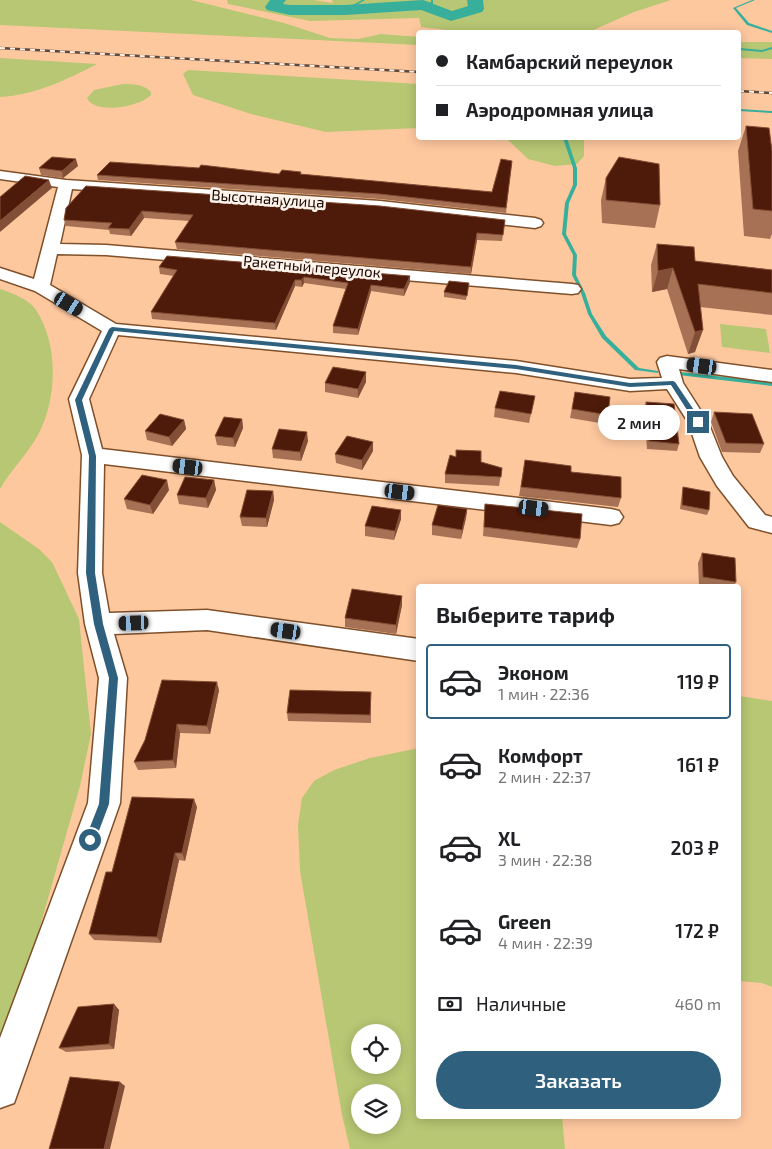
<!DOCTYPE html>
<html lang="ru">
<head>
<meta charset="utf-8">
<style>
	body { margin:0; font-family:"Exo 2",sans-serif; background:#f2f2f2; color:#202124; height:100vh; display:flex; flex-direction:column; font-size:19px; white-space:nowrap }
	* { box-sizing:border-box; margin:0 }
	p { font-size:16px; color:#757577 }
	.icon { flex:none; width:28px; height:28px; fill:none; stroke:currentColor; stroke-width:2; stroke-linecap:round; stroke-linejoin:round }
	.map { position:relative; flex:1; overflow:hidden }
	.side { position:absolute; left:416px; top:584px; width:325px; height:535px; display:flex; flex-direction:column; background:#fff; border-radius:5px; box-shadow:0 2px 12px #0003 }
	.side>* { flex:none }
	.top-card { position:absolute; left:416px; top:30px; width:325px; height:110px; border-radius:5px; box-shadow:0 2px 12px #0003; display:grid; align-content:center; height:110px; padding:0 20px; background:#fff }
	.tools { position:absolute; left:351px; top:1024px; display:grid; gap:10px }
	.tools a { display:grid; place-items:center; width:50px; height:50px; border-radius:50%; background:#fff; box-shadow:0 2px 12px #0003; font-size:25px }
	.end { position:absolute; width:22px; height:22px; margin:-11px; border:6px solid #2f607e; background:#fff; box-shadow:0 0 0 2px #fff }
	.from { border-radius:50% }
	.bubble { position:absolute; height:35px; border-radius:18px; background:#fff; box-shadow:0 2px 12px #0003; font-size:16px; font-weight:600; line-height:35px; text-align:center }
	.car { position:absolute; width:15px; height:30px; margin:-15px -8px; border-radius:6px; box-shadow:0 0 4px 1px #0007; background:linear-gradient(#222 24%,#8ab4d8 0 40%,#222 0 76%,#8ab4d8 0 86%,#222 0) }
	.top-card b { display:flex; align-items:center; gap:18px; height:48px; font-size:19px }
	.top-card b+b { border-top:1px solid #e0e0e0 }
	.top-card i { width:12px; height:12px; background:#202124 }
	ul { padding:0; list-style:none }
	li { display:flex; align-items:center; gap:15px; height:75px; margin:0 10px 8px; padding:0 10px; border:2px solid transparent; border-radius:5px }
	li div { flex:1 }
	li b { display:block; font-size:19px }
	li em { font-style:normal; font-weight:600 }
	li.active { border-color:#2f607e }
	li>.icon { width:45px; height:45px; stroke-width:1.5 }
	h2 { padding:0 20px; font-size:22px; line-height:60px }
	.pay { display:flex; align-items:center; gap:12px; height:55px; padding:0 20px; font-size:19px }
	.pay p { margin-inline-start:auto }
	.button { display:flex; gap:10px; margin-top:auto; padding:10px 20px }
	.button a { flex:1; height:58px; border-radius:30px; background:#2f607e; color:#fff; font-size:20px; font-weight:600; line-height:58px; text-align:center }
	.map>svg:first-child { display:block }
	.green { fill:#b7c773; fill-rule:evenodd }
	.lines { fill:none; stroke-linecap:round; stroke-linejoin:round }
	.stream { fill:#38af9a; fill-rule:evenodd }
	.river { fill:#38af9a; fill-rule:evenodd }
	.street-casing { stroke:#7f502a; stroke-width:3 }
	.street { fill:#fff; fill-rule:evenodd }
	.rail-casing { stroke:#634634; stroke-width:2.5 }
	.rail { stroke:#fef3eb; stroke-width:2; stroke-dasharray:5; stroke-linecap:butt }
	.wall { fill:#a67154 }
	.shaded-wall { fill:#834e36 }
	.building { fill:#4e1a09; stroke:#834e36 }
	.route { fill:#2f607e }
	.labels { text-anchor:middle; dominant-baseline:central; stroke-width:5; stroke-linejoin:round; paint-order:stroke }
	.far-street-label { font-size:15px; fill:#180700; stroke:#fef3eb }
</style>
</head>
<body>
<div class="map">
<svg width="772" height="1149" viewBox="0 0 772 1149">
	<rect width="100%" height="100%" fill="#fec89f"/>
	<path class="green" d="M0,0H191L284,23L330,38L358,39L381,34L419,37V45L0,25Z
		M227,0H313L333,3L332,0H671L634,12L589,32H464L421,27L419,18L310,21L228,4Z
		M739,42H772V59L739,58Z
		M0,58L97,64C66,80 35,95 0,97Z
		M188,70L419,84V128L326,132L251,114L193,95L183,74Z
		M123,84C133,84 144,84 151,92V95C140,107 95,115 87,98L94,90Z
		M494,138H584V156L577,164L555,166L528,159L508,140Z
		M0,289C12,293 29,299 36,310C58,343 57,394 41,429C31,451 12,468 0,489Z
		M720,324L766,329L770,353L722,347Z
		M0,522L39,549L52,562L79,619L91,734L80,786L0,1067Z
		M739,696L772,701V987L762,983L739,981Z
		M419,748V1116H562L565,1149H350L342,1115L300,871L298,825L302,798L314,781L334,770L370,758ZM392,1032V1065H360V1032ZM392,1092V1125H360V1092Z"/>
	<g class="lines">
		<path class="stream" d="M362,0H365L346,11L344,10Z
			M431,0H433V4L423,6L422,5L431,2Z
			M752,0H755L736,8L749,23L772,31V33L747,25L733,8Z
			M772,47V49L762,52L739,50V48L762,50Z
			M739,109L772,111V113L739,111Z
			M563,138H567L577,168V185L569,203L566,234L577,255L576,275L585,293L592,314L606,336L639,368L658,371V373L635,370L602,338L588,314L581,293L572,275L573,255L562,234L565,203L573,185V168Z
			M680,372L772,382V386L678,375L677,374Z"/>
		<path class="river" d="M270,0H286L283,4L290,5H345L423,0L452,11L468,6L467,0H483L484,9L482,12L451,21L421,10L345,15H290L267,10L265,7Z"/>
		<defs>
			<path id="street" d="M0,171L66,180L380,201L535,218L541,220L543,223L541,226L535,228L380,211L72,189L60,244L106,245L572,284L578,285L581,289L578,293L572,294L106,255L57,254L50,285L116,324L516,361L630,379L662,378L657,362L660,358L667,356L772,370V382L679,369L683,383L708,422L722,457L733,476L765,515L772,517V533L749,527L717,486L700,457L688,422L667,389L630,391L516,373L118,335L89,399L102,449L611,509L619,511L623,517L619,523L611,525L104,464L102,573L109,613L207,610L419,639V661L207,630L114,634L127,678L120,803L19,1089L14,1103L0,1108V1038L88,803L99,678L85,624L78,573L82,455L69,399L102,331L35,291L0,279V268L34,279L58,187L0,179Z"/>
		</defs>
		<use href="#street" class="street-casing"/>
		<use href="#street" class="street"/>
		<defs>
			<path id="rail" d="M0,48L419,72
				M739,91L772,93"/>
		</defs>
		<use href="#rail" class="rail-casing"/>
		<use href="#rail" class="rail"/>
	</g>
	<path class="wall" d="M746,126L772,151V234L770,239L744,236L738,151Z
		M512,161L506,213L380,199L98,180L97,175L279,174L301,172V174L492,192Z
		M78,166L63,178L41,175L39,168Z
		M606,178L660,205L655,228L602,223L601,200Z
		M66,208L505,220L502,241L477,240L471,274L177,249L175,242L189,221L144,218L131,236L110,234L109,230L66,226L64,220Z
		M657,244L695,261L772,270V315L700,307L695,352L688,354L667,289L652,292L651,265Z
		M159,267L410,282L404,296L371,291L358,335L333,333V326L346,289L304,283L302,287L295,286L276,330L152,319L151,312L174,276L160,274Z
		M468,287L466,300L444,297V292Z
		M366,372V382L358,398L325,392V383Z
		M575,392L608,415L606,424L570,418Z
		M535,396L529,423L494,417L495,408Z
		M646,402L679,444L677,451L647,449L644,409Z
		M714,412L764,444L760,453L722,452L711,422Z
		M242,419L243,428L235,447L217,445L215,436Z
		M184,420L186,429L172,446L147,440L145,431Z
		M308,441L301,461L273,458L272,449Z
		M373,442V451L362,470L336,463L335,454Z
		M525,460L571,472L621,498L618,507L519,496Z
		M481,462L502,468L499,486L445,483V474Z
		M214,480L216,490L208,508L179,504L177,495Z
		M683,487L709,510L707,515L680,509L682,492Z
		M169,490L153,514L127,509L124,499Z
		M273,491L274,500L267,527L242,526L240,517Z
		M485,504L580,539L577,548L483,536Z
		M467,509L466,518L461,539L432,535V525Z
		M401,519L394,540L365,536V526Z
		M702,553L736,582L734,586H699L698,563Z
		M402,596V605L396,634L345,627V618Z
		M219,690L210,734L180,733L176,768L138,770L134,762L145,740Z
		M371,701V723L288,721L287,713Z
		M197,807L185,861L179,860L161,943L94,940L89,934L112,872Z
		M114,1004L119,1010L114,1049L66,1052L59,1048Z"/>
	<path class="shaded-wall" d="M76,159L78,166L63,178L62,171Z
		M49,180L52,188L0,232V221Z
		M142,211L144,218L131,236L129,229Z
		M477,233V240L471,274V267Z
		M673,268L667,289L652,292L658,271Z
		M410,276V282L404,296V289Z
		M304,277V283L302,287L301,280Z
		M295,280V286L276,330L275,323Z
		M371,285V291L358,335V329Z
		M703,330L695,352L688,354L695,332Z
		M366,372V382L358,398V389Z
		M242,419L243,428L235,447L233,438Z
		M184,420L186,429L172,446L169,437Z
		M307,432L308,441L301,461L300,452Z
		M373,442V451L362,470V460Z
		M167,480L169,490L153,514L150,505Z
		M214,480L216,490L208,508L206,498Z
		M273,491L274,500L267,527L266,518Z
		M467,509L466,518L461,539L462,530Z
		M401,510V519L394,540L395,531Z
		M402,596V605L396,634V625Z
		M217,682L219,690L210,734L207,726Z
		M177,724L180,733L176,768L173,760Z
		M194,799L197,807L185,861L182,853Z
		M175,853L179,860L161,943L157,937Z
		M114,1004L119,1010L114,1049L109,1044Z
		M120,1082L125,1086L110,1149H104Z"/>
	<path class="building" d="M746,126L769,128L772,151V211L753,209Z
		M52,157L76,159L62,171L39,168Z
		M619,157L659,164L660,205L606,200V178Z
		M501,159L512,161L506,208L380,194L97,175L110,162L199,168L201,165L279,174L282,170L301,172L300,174L492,192Z
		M25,176L49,180L0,221V197Z
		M86,186L380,206L505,220L503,235L477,233L471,267L175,242L193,215L142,211L129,229L108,228L112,223L64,220L66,208Z
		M657,244L694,247L695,261L772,270V293L698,284L703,330L695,332L673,268L658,271Z
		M167,256L410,276L404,289L371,285L358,329L333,326L348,283L304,277L301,280H295L275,323L151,312L177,270L159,267Z
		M449,281L469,283L467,296L444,292Z
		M333,367L366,372L358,389L325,383Z
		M500,391L535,396L531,414L495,408Z
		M575,392L610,397L608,415L572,409Z
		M646,402L674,404L679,444L649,441Z
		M714,412L752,414L764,444L726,443Z
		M160,414L184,420L169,437L145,431Z
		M224,417L242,419L233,438L215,436Z
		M279,429L307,432L300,452L272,449Z
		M347,436L373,442L362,460L335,454Z
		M456,450L481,451V462L502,468L501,477L445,474L450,455L456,457Z
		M525,460L571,466V472L621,477V498L521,487Z
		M142,475L167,480L150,505L124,499Z
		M185,477L214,480L206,498L177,495Z
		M683,487L710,492L709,510L682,505Z
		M247,490L273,491L266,518L240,517Z
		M485,504L582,514L580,539L484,527Z
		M438,505L467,509L462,530L432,525Z
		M372,506L401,510L395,531L365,526Z
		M702,553L735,558L736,582L703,577Z
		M352,589L402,596L396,625L345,618Z
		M162,680L217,682L207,726L177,724L173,760L134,762L145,740Z
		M290,690L371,692L370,715L287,713Z
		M132,797L194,799L182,853H175L157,937L89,934L106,872H112Z
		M114,1004L109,1044L59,1048L78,1007Z
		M70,1077L120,1082L104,1149H49Z"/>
	<path class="route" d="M112,327L516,365L630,383L673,381L675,382L702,422L696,424L671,385L630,387L516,369L114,331L82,400L96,456L95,573L103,624L118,678L109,804L94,844L90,845L85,840L99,804L109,678L94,624L86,573L89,456L75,400L109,329Z"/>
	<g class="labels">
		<g class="far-street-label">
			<text transform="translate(268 198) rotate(4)">Высотная улица</text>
			<text transform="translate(312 266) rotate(5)">Ракетный переулок</text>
		</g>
	</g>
</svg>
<div class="tools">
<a><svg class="icon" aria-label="locate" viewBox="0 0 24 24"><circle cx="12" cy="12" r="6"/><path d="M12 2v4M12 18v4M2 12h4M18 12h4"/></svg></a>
<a><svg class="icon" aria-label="layers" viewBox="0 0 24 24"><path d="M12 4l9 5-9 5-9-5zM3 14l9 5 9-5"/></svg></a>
</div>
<i class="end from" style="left:90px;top:840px"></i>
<i class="end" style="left:698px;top:422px"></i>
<div class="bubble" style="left:598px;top:405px;width:82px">2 мин</div>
<i class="car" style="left:69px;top:304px;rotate:121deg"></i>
<i class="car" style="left:702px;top:366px;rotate:278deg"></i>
<i class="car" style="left:188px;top:467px;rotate:277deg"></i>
<i class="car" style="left:400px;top:492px;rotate:97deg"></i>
<i class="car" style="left:534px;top:508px;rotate:97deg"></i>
<i class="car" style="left:134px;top:623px;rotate:268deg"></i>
<i class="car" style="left:286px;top:631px;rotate:278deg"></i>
<div class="top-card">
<b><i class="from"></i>Камбарский переулок</b>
<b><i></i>Аэродромная улица</b>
</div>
<section class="side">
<h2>Выберите тариф</h2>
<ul>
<li class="active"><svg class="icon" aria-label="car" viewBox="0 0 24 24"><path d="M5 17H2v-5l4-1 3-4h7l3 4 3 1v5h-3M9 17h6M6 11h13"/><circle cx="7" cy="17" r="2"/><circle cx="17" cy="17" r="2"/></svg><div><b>Эконом</b><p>1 мин · 22:36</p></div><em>119 ₽</em></li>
<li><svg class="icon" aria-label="car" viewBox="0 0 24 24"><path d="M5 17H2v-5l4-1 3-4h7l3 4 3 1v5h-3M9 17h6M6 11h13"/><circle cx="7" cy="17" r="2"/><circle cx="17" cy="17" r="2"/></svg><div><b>Комфорт</b><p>2 мин · 22:37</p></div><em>161 ₽</em></li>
<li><svg class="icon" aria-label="car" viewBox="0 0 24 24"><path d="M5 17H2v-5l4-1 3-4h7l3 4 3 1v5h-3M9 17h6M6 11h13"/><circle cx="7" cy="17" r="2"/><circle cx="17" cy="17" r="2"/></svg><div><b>XL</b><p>3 мин · 22:38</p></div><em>203 ₽</em></li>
<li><svg class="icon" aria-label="car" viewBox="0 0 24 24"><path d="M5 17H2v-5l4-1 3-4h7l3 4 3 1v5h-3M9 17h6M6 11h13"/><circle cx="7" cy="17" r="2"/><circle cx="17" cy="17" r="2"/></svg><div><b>Green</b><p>4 мин · 22:39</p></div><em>172 ₽</em></li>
</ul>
<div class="pay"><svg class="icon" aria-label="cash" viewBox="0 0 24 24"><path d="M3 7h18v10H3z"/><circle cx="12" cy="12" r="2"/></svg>Наличные<p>460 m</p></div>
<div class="button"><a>Заказать</a></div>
</section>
</div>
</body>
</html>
